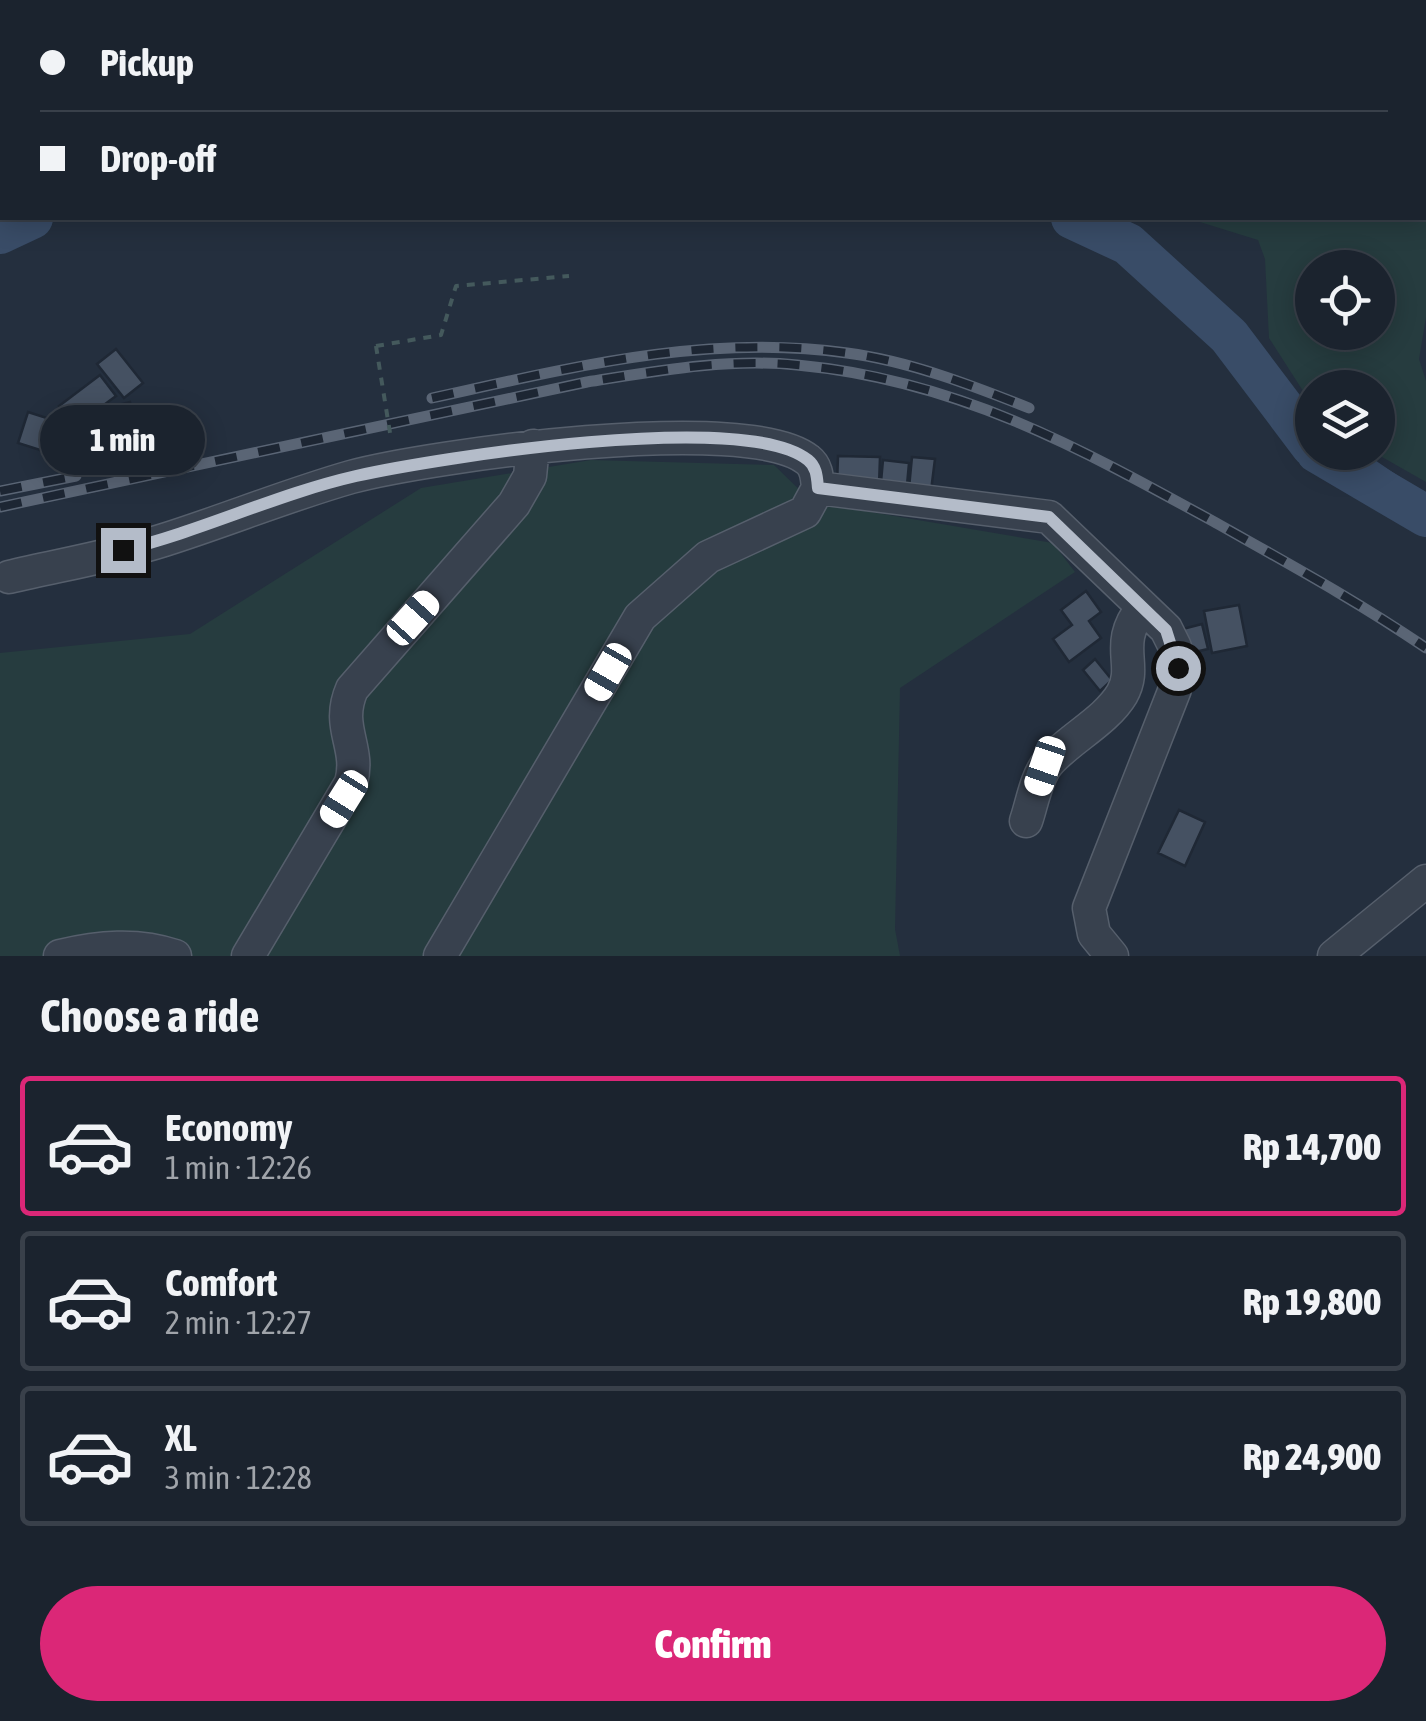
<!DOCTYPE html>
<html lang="en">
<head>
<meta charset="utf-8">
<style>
	body { margin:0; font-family:"Asap Condensed",sans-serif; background:#242b36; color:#f1f3f6; height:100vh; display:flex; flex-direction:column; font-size:38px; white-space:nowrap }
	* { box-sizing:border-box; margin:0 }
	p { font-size:32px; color:#a0a4aa }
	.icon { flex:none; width:55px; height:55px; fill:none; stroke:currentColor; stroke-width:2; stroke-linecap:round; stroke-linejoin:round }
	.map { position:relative; height:956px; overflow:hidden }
	.panel { display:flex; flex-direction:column; background:#1b232e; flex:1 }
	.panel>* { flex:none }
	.hud { position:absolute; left:0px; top:0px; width:1428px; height:220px; box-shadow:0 5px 25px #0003,0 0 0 2px #39404a; display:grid; align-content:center; height:220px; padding:0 40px; background:#1b232e }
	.fabs { position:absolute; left:1295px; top:250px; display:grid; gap:20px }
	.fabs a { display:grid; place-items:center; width:100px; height:100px; border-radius:50%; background:#1b232e; box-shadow:0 5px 25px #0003,0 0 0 2px #39404a; font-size:50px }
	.end { position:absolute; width:45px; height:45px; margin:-22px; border:12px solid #b4bcc9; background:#111; box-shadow:0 0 0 5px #111 }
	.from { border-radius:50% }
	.bubble { position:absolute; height:70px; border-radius:35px; background:#1b232e; box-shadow:0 5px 25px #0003,0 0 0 2px #39404a; font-size:32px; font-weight:800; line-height:70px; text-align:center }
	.car { position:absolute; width:30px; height:60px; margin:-30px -15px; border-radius:12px; box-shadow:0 0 8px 2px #0007; background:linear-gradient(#fff 24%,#345 0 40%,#fff 0 76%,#345 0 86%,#fff 0) }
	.hud b { display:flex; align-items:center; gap:35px; height:95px; font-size:38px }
	.hud b+b { border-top:2px solid #39404a }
	.hud i { width:25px; height:25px; background:#f1f3f6 }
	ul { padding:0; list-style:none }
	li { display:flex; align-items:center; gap:30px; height:140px; margin:0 20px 15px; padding:0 20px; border:5px solid #39404a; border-radius:10px }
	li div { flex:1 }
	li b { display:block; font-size:38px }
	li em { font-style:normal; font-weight:800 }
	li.selected { border-color:#db2777 }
	li>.icon { width:90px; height:90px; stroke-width:1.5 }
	h2 { padding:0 40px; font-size:45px; line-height:120px }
	.primary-button { display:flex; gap:20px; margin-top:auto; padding:20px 40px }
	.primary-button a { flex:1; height:115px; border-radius:60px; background:#db2777; color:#fff; font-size:40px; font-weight:800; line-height:115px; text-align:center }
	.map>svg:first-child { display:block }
	.green { fill:#263c3f; fill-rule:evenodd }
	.water { fill:#394c67 }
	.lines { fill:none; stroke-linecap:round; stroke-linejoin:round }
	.river { stroke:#394c67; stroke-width:42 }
	.building { fill:#455162; stroke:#1f2835; stroke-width:2.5 }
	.minor-casing { stroke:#565f6c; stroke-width:35 }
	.path { stroke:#44595c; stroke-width:4; stroke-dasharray:8 8; stroke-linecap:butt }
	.minor { stroke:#38414e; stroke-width:32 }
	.rail-casing { stroke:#5a6575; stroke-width:11 }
	.rail { stroke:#1d2633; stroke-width:8; stroke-dasharray:22; stroke-linecap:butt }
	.path-bridge { stroke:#44595c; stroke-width:4; stroke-dasharray:8 8; stroke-linecap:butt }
	.route { stroke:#b4bcc9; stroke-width:12 }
</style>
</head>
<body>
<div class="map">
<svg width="1426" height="956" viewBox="0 0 1426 956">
	<rect width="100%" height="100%" fill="#242f3e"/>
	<path class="green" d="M1272,0H1426V317L1419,359L1426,381V482L1375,453L1378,388H1312V405L1269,338L1265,259L1258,240L1187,218H1425V2ZM1312,268H1378V332H1312Z
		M591,460L774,465L812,502L1053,543L1075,572L900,688L895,929L900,956H0V653L190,634L421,488Z"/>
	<path class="water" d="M1366,454L1426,495V536L1349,491Z"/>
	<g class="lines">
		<path class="river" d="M1072,218L1128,244L1229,336L1312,446
			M0,233L32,218
			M1317,452L1426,516"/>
	</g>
	<path class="building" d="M116,349L143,383L124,398L97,364Z
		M100,375L116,396L74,427L59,406Z
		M130,402L139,435L105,445L96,411Z
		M28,412L50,419L40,450L18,443Z
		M64,419L82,439L65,454L48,433Z
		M838,456L880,457L879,486L837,485Z
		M912,457L935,459L931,491L909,488Z
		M883,460L909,463L907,485L881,482Z
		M1086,591L1101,612L1089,621L1101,638L1069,662L1053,639L1072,625L1061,610Z
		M1239,605L1247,646L1212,653L1204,611Z
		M1202,624L1208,649L1177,656L1171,632Z
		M1095,659L1112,680L1100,691L1083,670Z
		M1179,810L1205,822L1185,866L1158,853Z"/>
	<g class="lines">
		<defs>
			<path id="minor" d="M9,577C60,565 114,556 164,540C227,520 288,495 351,477C429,456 748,411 808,460C817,467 817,478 818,488
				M1026,821C1032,804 1036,777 1048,763C1069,739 1106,721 1122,694C1139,664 1112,645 1143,607
				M60,956C98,947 137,943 175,956
				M248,956L351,783C361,746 335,728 352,689L514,504L530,476L533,446
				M440,956L640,617L708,557L805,512L818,488L1049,517L1166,629L1175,647V689L1089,908L1094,934L1112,956
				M1334,956L1426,881"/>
		</defs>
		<use href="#minor" class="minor-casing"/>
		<path class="path" d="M376,346L441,335L456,286L569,276"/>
		<use href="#minor" class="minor"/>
		<defs>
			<path id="rail" d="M432,398C569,368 706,333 847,353C909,361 971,385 1029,408
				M0,491L76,476
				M0,507L587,382C657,371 726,358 797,365C958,380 1080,448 1218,524C1289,564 1359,602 1426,648"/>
		</defs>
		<use href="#rail" class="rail-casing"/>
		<use href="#rail" class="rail"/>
		<path class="path-bridge" d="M376,346L391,439"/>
	</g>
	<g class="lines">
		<path class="route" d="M123,550C202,531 277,494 356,476C437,458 745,409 808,460C817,467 817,478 818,488L1049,517L1166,630L1178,668"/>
	</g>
</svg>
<div class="fabs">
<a><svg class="icon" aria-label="locate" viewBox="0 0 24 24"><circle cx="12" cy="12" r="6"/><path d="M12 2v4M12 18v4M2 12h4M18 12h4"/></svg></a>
<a><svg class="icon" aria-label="layers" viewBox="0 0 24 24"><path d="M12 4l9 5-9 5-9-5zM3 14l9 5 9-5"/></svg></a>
</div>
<i class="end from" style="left:1178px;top:668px"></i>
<i class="end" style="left:123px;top:550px"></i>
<div class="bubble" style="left:40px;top:405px;width:165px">1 min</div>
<i class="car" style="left:413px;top:618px;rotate:42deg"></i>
<i class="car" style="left:608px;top:672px;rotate:210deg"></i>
<i class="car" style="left:1045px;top:766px;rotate:199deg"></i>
<i class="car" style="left:344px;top:799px;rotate:212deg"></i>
<div class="hud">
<b><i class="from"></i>Pickup</b>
<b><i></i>Drop-off</b>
</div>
</div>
<section class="panel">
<h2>Choose a ride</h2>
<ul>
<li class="selected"><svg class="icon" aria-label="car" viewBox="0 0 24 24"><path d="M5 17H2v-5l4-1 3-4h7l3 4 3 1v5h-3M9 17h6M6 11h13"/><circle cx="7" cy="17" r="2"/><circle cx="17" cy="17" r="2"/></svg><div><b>Economy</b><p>1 min · 12:26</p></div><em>Rp 14,700</em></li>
<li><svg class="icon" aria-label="car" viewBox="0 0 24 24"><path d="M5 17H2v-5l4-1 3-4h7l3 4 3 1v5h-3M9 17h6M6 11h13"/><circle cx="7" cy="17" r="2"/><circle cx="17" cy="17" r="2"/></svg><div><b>Comfort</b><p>2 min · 12:27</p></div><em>Rp 19,800</em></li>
<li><svg class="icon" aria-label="car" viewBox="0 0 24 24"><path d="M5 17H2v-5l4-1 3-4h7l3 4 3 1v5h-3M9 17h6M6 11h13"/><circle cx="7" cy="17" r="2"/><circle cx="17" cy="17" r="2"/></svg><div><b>XL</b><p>3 min · 12:28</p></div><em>Rp 24,900</em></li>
</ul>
<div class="primary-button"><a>Confirm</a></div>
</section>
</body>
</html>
